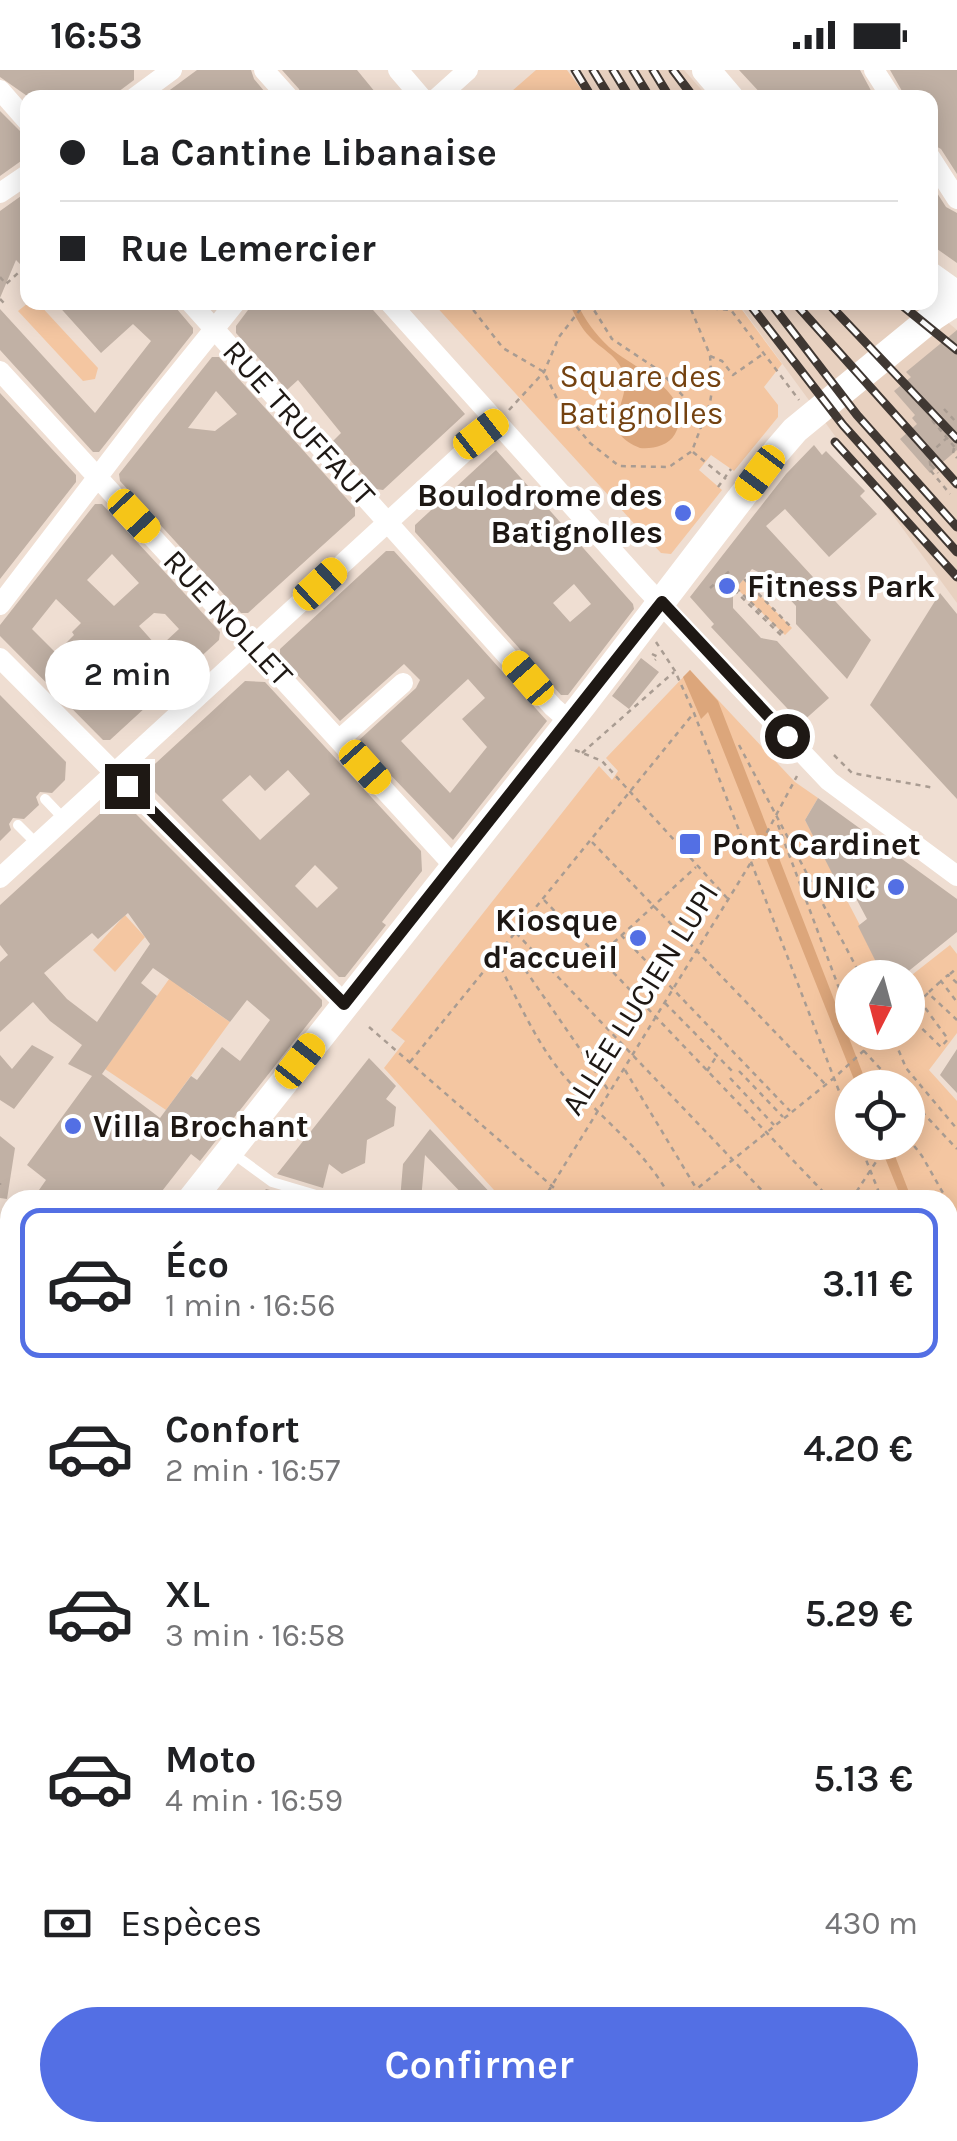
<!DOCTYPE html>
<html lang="fr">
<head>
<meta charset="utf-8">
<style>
	body { margin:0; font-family:Karla,sans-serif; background:#f2f2f2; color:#202124; height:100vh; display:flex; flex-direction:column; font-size:38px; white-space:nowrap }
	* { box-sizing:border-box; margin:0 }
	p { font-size:32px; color:#757577 }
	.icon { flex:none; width:55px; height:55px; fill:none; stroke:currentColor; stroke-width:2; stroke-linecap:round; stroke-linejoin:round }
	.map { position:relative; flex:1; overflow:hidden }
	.sheet { position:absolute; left:0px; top:1120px; width:958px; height:952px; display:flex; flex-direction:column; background:#fff; border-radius:30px 30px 0 0; box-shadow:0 5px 25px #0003 }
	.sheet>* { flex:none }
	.top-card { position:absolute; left:20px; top:20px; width:918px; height:220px; border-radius:20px; box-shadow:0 5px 25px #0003; display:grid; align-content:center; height:220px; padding:0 40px; background:#fff }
	.needle { width:65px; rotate:186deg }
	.fabs { position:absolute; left:835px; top:890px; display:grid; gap:20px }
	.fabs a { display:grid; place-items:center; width:90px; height:90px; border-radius:50%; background:#fff; box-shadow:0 5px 25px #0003; font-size:50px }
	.end { position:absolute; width:45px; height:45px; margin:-22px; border:12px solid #1e1814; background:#fff; box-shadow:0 0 0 5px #fff }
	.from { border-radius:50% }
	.bubble { position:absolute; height:70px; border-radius:35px; background:#fff; box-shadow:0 5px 25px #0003; font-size:32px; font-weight:600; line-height:70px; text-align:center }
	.car { position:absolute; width:30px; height:60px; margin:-30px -15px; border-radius:12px; box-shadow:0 0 8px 2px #0007; background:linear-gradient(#f5c518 24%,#345 0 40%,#f5c518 0 76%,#345 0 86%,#f5c518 0) }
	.top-card b { display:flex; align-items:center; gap:35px; height:95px; font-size:38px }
	.top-card b+b { border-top:2px solid #e0e0e0 }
	.top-card i { width:25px; height:25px; background:#202124 }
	ul { padding:18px 0 0; list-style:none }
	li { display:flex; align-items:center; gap:30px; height:150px; margin:0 20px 15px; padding:0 20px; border:5px solid transparent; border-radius:20px }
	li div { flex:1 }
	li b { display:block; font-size:38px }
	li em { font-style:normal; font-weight:600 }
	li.active { border-color:#536fe4 }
	li>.icon { width:90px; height:90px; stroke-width:1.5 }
	.pay { display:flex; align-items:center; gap:25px; height:110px; padding:0 40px; font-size:38px }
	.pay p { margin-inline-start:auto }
	.button { display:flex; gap:20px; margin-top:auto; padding:20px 40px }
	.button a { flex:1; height:115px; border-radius:60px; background:#536fe4; color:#fff; font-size:40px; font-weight:600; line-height:115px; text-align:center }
	.status { display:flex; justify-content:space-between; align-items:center; height:70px; padding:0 50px; background:#fff; direction:ltr }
	.status svg { height:28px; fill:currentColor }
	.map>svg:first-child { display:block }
	.built { fill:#e8d1c0 }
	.green { fill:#f4c6a1; fill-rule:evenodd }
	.water { fill:#dca67b }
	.building { fill:#c1b1a5; fill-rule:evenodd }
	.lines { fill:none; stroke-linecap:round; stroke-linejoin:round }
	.path { stroke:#a99c92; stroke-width:2.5; stroke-dasharray:5 5; stroke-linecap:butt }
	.lane { stroke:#fff; stroke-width:10 }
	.street { stroke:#fff; stroke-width:20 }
	.secondary { stroke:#fff; stroke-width:28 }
	.primary { stroke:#fff; stroke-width:30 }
	.tram { stroke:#403833; stroke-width:2.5 }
	.rail-casing { stroke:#403833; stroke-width:9 }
	.rail { stroke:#fff; stroke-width:5; stroke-dasharray:15; stroke-linecap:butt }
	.route { stroke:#1e1814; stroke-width:12 }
	.poi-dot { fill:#536fe4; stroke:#fff; stroke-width:4 }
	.labels { text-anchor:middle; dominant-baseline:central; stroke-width:8; stroke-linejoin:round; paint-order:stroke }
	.park-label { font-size:32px; fill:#744210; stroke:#fff }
	.street-label { font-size:32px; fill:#1e1814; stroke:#fff }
	.poi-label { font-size:32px; font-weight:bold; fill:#1e1814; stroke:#fff; text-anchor:end }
</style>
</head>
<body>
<div class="status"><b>16:53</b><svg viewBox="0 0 49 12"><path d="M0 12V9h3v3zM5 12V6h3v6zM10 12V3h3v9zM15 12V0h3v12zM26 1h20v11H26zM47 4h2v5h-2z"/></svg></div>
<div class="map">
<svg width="957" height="2071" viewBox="0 0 957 2071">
	<rect width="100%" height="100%" fill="#efded2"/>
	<path class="built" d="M574,0H684L708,27H592Z
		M738,233H925L957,260V533Z"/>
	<path class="green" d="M536,0H567L587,27H505Z
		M28,233H38L98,298L95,309L83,311L18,241Z
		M433,233H737L782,294L764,317L778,335V347L734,401L711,385L699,400L722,420L671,484L661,483Z
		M744,509L792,558L785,565L736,518Z
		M690,600L795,712L818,728L805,750L887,907L852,908V962H908V908L950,875L957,884V963L929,1000L957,1031V1553L948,1544V1130H503L384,998L405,971L391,960L599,696L612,710L618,701L606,688ZM852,1018H908V1072H852Z
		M125,845L145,867L115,902L93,880Z
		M204,860L223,874L188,923L230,952L166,1040L105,999Z
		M957,1678V1755L955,1756L948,1748V1686Z
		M10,1825V1988L0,1982V1840Z"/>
	<path class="water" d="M569,233H577C585,250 595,264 609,277C631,297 698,323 675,364C668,376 653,379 640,378C593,359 634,332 623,302C617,285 601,279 590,267C580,257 575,245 569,233Z
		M690,600L718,631L868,1017H857L708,642L701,649L683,607Z
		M879,1073H890L912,1130H902Z
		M957,1302V1415L948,1419V1309Z"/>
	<path class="building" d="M0,0H134V10L110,28H30L0,7Z
		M197,0H251L254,9L270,28H159Z
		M282,0H357L380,28H302L299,19Z
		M739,0H860L875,28H850L845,20L837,28H765Z
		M890,0H957V104L941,79L930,73V28H906Z
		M0,41L28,69V86L0,106Z
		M930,112L946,137L957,143V193L930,174Z
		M28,121V202L16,190L0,228V141Z
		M55,232H171L193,258V263L99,382H93L0,280V239L95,343L151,271L133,254L101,283Z
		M254,232H366L465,344L383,420L376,419L333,371L341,363L298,310L287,320L236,263V256Z
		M957,260V380L930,403L900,369L917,354L912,348L915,345L894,321L911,307L906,302Z
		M212,287H219L355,438V446L248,543H241L120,411L119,404ZM216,321L237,344L215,361L188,358Z
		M0,323L76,405V412L0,509Z
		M814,375L822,385L826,381L865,421L860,426L877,444L829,487L785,439L766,456L871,570L847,609L796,554V536L769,507L752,499L733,522V538L761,568L777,571L829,628L801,653L711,557L714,554L690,527L786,404Z
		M496,380L633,534L634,539L568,625H561L415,462V455ZM574,514L591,534L570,552L553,533Z
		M95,434H102L220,562L219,570L110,670H103L0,566V555ZM112,484L139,513L114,536L87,510ZM56,529L81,553L72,562L74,565L56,583L32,559ZM154,543L165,544L179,559L165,572L155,574L139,556ZM113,588L135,610L111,632L89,611Z
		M386,481H394L547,651L453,770L358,671L416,618L420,610L404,594L340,651L280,586V579ZM468,609L485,628L462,649L487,677L450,723L401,671Z
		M940,523L957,544V729L870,635Z
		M641,588L659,602L629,639L612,626Z
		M245,611L265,612L421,781L422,801L382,852L386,855L345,907H339L144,711V704ZM288,700L310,724L260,770L222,730L250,705L265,721ZM315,795L338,818L317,838L295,816Z
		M0,625L66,692L65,710L52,723L40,722L36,727L39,735L24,749L13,748L9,754L11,760L0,771Z
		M818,728L957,829V862L900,908H884L858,856L867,849L849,815L840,819L805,750Z
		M115,730H122L322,930V936L200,1091L191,1084L155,1130H32L46,1110L27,1095L92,1006L68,994L82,975L50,951L33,932L0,962V892L8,885L0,875V835ZM128,843L150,874L97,952L67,929L44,903L92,863L98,869ZM153,898L230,952L247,930L270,950L240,991L222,977L197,1010L191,1006L160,1048L102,1004L157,926L141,913Z
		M32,975L54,987L14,1039L0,1030V985L12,999Z
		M957,979V1023L940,1005Z
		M369,988L396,1016L386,1029L396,1037L394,1056L367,1070L365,1093L342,1104L329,1094L323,1118L277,1104Z
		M430,1059L497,1130H468L425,1085L421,1130H400L403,1094Z
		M0,1066L15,1078L7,1129L0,1128Z
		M266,1119L270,1120L302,1130H257Z"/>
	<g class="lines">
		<path class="path" d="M0,207L6,214L18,203L28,213
			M0,229L6,235
			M467,232L503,278L544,302L562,339L590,373L619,396L669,397L692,381L710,333L712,320L710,285L688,232
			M589,232L612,269L660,301L684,327L701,359
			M693,237L731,240L799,330
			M710,286L722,291L733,305L763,284
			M944,339L957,353
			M509,340L544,302L559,267L586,232
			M932,350L957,380
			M913,367L929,384L931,401L950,424
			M954,378L953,383L957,388
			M693,382L726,409
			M929,384L957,359
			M931,395L938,403
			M718,417L731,399
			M744,509L792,558
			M710,518L732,499
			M736,518L785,565
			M734,520L783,567
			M656,572L675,601L694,643L852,1055
			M652,584L658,587L655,590
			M739,675L862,908
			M575,680L602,691L728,829
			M582,683L674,602
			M834,685L852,703L935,718
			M778,755L852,953
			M592,772L826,1015
			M544,830L831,1130
			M516,863L771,1130
			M621,865L790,1041
			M508,875L609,1021
			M599,886L696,797
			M496,889C518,929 536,974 566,1008C605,1053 642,1076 672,1130
			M950,904L957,898
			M957,913L948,905L941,911L957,932
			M929,922L941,911
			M665,933L735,1004
			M908,941L918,933
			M908,945L941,977L948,969L920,931L928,923L957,950
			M369,957L568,1130
			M856,962L864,981L898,1018
			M891,962L906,998L957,1059
			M410,992L693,644
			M625,1000L696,1118
			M707,1001L716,987
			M739,1001L783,1047
			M730,1008L774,1055
			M908,1027L957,1079
			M908,1068L922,1086L947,1130
			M859,1072L882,1130
			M0,1113V1115
			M543,1130L750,794L797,706
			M683,1130L834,1008L884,962
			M851,1130L889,1072
			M948,1132L957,1148
			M948,1284L957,1277
			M948,1295L957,1319
			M948,1378L957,1370
			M948,1409L957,1399
			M948,1416L957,1411
			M948,1472L957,1467
			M948,1477L957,1472
			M948,1498L953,1508L957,1507
			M948,1737L957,1731
			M0,1938L10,1944"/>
		<path class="lane" d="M45,729L64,749
			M18,755L37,774
			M231,1082L272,1112L333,1130
			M948,1551L957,1560
			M375,2071L380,2062"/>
		<path class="street" d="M264,0L289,28
			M398,0L422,28
			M874,0L892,28
			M0,20L28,52
			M134,28L172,0
			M437,28L468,0
			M930,87L957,129
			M0,123L28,104
			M190,232L553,637L569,651
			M389,232L645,517L829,711L957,806
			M0,301L455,797
			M0,535L148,341L236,232
			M0,588L345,934
			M340,669L403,613
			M0,808L497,352
			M0,1635L10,1619
			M0,1809L10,1792
			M45,2071L62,2062
			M256,2071L273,2062
			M490,2071L495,2062
			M582,2071L588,2062"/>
		<path class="secondary" d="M706,0L730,28
			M930,206L957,225
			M191,1130L584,633L776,382L795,360L934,246L957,231
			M0,1166L10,1175
			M0,1387L10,1372"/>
		<path class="primary" d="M948,2013L957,2008
			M886,2062L899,2071
			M816,2071L835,2062
			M947,2071L957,2066"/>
		<path class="tram" d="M948,2050L957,2046
			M880,2071L899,2062
			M903,2071L921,2062"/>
		<defs>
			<path id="rail" d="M575,0L592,28
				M593,0L610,28
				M613,0L630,28
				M633,0L650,28
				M653,0L670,28
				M673,0L694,28
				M748,232L843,355L957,482
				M770,232L857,345L957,457
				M794,232L957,414
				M827,232L957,369
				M898,232L957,280
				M835,372L957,507"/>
		</defs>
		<use href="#rail" class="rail-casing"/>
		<use href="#rail" class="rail"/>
	</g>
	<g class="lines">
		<path class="route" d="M127,716L344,934L662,532L787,666"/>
	</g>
	<g class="poi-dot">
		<circle cx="683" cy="443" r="10"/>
		<circle cx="727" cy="516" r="10"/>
		<rect x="678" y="762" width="24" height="24" rx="5"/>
		<circle cx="896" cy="817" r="10"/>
		<circle cx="638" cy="868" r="10"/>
		<circle cx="73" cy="1056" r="10"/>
	</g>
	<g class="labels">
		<g class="park-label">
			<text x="641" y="306">Square des<tspan x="641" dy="37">Batignolles</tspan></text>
		</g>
		<g class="street-label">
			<text transform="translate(299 353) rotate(48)">RUE TRUFFAUT</text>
			<text transform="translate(228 548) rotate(47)">RUE NOLLET</text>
			<text transform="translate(640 929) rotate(-58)">ALLÉE LUCIEN LUPI</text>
		</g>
		<g class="poi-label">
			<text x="663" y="425">Boulodrome des<tspan x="663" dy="37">Batignolles</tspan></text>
			<text x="747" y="516" text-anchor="start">Fitness Park</text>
			<text x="712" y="774" text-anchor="start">Pont Cardinet</text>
			<text x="876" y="817">UNIC</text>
			<text x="618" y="850">Kiosque<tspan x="618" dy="37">d'accueil</tspan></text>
			<text x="93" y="1056" text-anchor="start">Villa Brochant</text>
		</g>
	</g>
</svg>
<div class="fabs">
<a><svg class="needle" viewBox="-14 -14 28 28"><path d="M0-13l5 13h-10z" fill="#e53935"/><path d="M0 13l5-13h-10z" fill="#757577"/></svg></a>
<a><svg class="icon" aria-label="locate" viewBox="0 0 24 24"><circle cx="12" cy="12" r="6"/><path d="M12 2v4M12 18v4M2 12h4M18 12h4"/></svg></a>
</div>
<i class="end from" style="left:787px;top:666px"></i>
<i class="end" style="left:127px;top:716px"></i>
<div class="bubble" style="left:45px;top:570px;width:165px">2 min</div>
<i class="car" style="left:481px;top:364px;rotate:52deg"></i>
<i class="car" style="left:760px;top:403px;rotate:217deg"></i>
<i class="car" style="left:134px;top:446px;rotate:137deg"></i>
<i class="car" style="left:320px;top:514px;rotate:47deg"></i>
<i class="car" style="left:528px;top:608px;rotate:319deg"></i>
<i class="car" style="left:365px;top:697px;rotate:138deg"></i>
<i class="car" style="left:300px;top:991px;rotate:38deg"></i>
<div class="top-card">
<b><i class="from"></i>La Cantine Libanaise</b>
<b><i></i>Rue Lemercier</b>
</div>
<section class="sheet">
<ul>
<li class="active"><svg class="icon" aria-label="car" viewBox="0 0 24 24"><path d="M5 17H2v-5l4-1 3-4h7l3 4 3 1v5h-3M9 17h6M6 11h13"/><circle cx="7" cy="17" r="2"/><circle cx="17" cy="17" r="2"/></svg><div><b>Éco</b><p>1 min · 16:56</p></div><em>3.11 €</em></li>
<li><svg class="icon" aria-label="car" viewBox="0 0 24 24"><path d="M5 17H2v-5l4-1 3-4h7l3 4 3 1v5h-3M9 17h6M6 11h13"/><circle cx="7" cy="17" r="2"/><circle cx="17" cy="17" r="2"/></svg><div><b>Confort</b><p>2 min · 16:57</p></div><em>4.20 €</em></li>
<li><svg class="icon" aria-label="car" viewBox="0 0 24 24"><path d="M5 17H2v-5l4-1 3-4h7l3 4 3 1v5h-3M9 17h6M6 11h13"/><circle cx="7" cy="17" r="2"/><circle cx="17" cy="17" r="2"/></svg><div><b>XL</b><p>3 min · 16:58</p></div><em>5.29 €</em></li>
<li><svg class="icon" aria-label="car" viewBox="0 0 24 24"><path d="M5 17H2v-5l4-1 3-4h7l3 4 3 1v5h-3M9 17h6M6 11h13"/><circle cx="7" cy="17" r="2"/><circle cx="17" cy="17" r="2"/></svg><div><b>Moto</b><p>4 min · 16:59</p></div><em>5.13 €</em></li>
</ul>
<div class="pay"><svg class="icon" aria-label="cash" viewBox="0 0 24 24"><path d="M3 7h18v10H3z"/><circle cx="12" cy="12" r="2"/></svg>Espèces<p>430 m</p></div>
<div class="button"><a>Confirmer</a></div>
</section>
</div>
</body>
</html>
